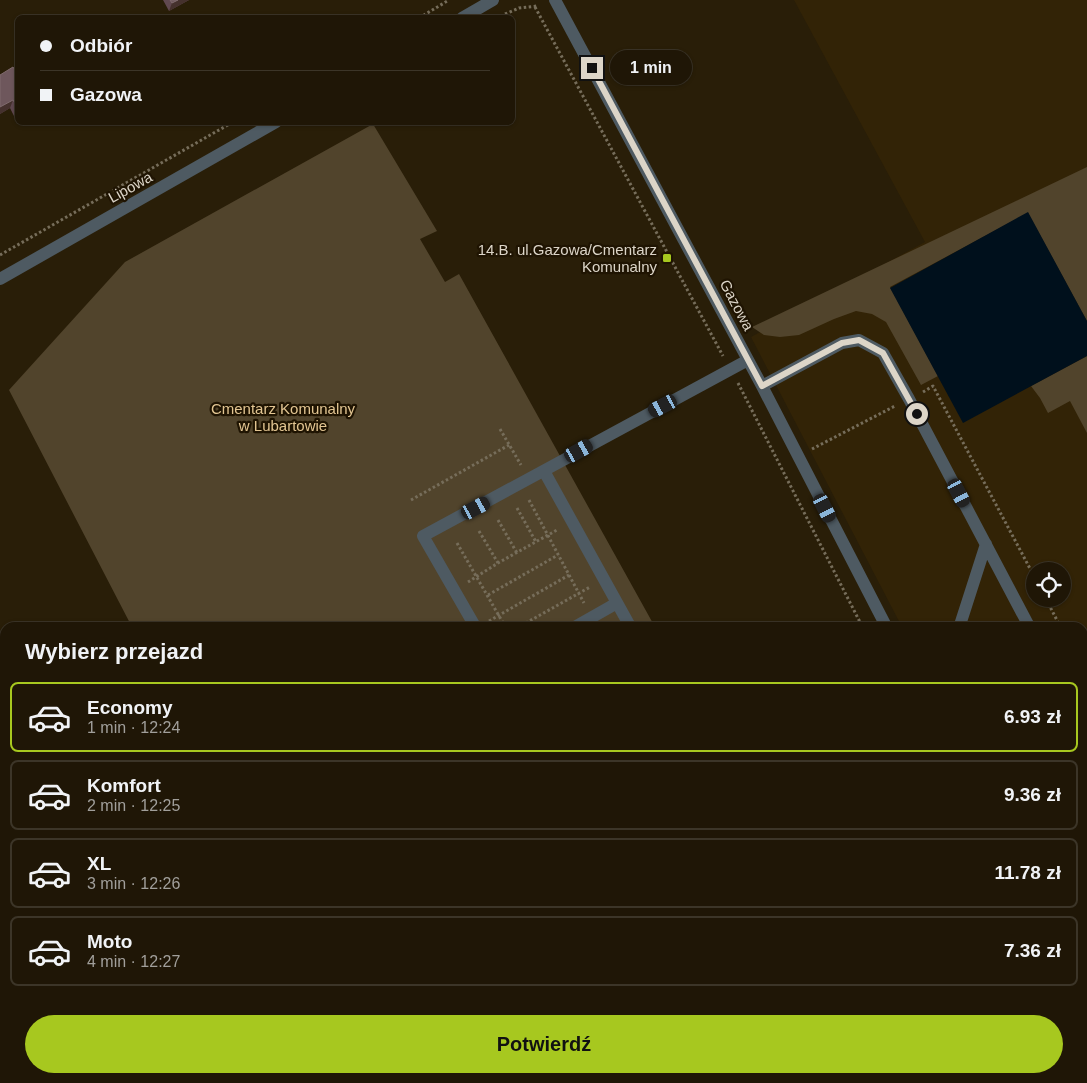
<!DOCTYPE html>
<html lang="pl">
<head>
<meta charset="utf-8">
<style>
	body { margin:0; font-family:Helvetica,sans-serif; background:#271f10; color:#f1f3f6; height:100vh; display:flex; flex-direction:column; font-size:19px; white-space:nowrap }
	* { box-sizing:border-box; margin:0 }
	p { font-size:16px; color:#a19f9b }
	.icon { flex:none; width:28px; height:28px; fill:none; stroke:currentColor; stroke-width:2; stroke-linecap:round; stroke-linejoin:round }
	.map { position:relative; flex:1; overflow:hidden }
	.details { position:absolute; left:0px; top:622px; width:1088px; height:461px; display:flex; flex-direction:column; background:#1f1606; border-radius:15px 15px 0 0; box-shadow:0 1px 4px #0004,0 0 0 1px #3c3528 }
	.details>* { flex:none }
	.top-card { position:absolute; left:15px; top:15px; width:500px; height:110px; border-radius:8px; box-shadow:0 1px 4px #0004,0 0 0 1px #3c3528; display:grid; align-content:center; height:110px; padding:0 25px; background:#1f1606 }
	.buttons { position:absolute; left:1026px; top:562px; display:grid; gap:10px }
	.buttons a { display:grid; place-items:center; width:45px; height:45px; border-radius:50%; background:#1f1606; box-shadow:0 1px 4px #0004,0 0 0 1px #3c3528; font-size:25px }
	.end { position:absolute; width:22px; height:22px; margin:-11px; border:6px solid #dcd5c8; background:#111; box-shadow:0 0 0 2px #111 }
	.from { border-radius:50% }
	.bubble { position:absolute; height:35px; border-radius:18px; background:#1f1606; box-shadow:0 1px 4px #0004,0 0 0 1px #3c3528; font-size:16px; font-weight:700; line-height:35px; text-align:center }
	.car { position:absolute; width:15px; height:30px; margin:-15px -8px; border-radius:6px; box-shadow:0 0 4px 1px #0007; background:linear-gradient(#222 24%,#8ab4d8 0 40%,#222 0 76%,#8ab4d8 0 86%,#222 0) }
	.top-card b { display:flex; align-items:center; gap:18px; height:48px; font-size:19px }
	.top-card b+b { border-top:1px solid #3c3528 }
	.top-card i { width:12px; height:12px; background:#f1f3f6 }
	ul { padding:0; list-style:none }
	li { display:flex; align-items:center; gap:15px; height:70px; margin:0 10px 8px; padding:0 15px; border:2px solid #3c3528; border-radius:8px }
	li div { flex:1 }
	li b { display:block; font-size:19px }
	li em { font-style:normal; font-weight:700 }
	li.active { border-color:#a7c81f }
	li>.icon { width:45px; height:45px; stroke-width:1.5 }
	h2 { padding:0 25px; font-size:22px; line-height:60px }
	.cta { display:flex; gap:10px; margin-top:auto; padding:10px 25px }
	.cta a { flex:1; height:58px; border-radius:30px; background:#a7c81f; color:#111; font-size:20px; font-weight:700; line-height:58px; text-align:center }
	.map>svg:first-child { display:block }
	.built { fill:#322306; fill-rule:evenodd }
	.green { fill:#51442c }
	.forest { fill:#53452b }
	.water { fill:#00101c }
	.lines { fill:none; stroke-linecap:round; stroke-linejoin:round }
	.path { stroke:#766d5a; stroke-width:3; stroke-dasharray:2.5 2.5; stroke-linecap:butt }
	.minor { stroke:#4e5a62; stroke-width:12 }
	.wall { fill:#60484f }
	.shaded-wall { fill:#45312d }
	.building { fill:#6e575c; stroke:#7f6b6d }
	.route { stroke:#dcd5c8; stroke-width:6 }
	.poi-dot { fill:#a7c81f; stroke:#1f1402; stroke-width:2 }
	.labels { text-anchor:middle; dominant-baseline:central; stroke-width:4.5; stroke-linejoin:round; paint-order:stroke }
	.street-label { font-size:15px; fill:#dcd5c8; stroke:#1f1402 }
	.poi-label { font-size:15px; fill:#dcd5c8; stroke:#1f1402; text-anchor:end }
	.park-label { font-size:15px; fill:#e2c592; stroke:#1f1402 }
</style>
</head>
<body>
<div class="map">
<svg width="1087" height="1083" viewBox="0 0 1087 1083">
	<rect width="100%" height="100%" fill="#291e08"/>
	<path class="built" d="M794,0H1087V954L1082,953V628L902,627L751,337L925,242ZM1035,571H1062V599H1035Z
		M364,1079H603L595,1083H366Z"/>
	<path class="green" d="M373,124L437,231L420,239L445,282L459,274L655,627H132L9,390L125,262Z
		M1087,167V321L1028,213L890,287L938,376L921,385L886,322L872,314L856,311L834,319L799,335L780,337L764,335L752,327Z
		M1087,356V433L1070,401L1048,413L1040,398L1031,386Z
		M15,1079H154L147,1083H7Z
		M297,1079H364L366,1083H300Z
		M603,1079H726L718,1083H595Z"/>
	<path class="forest" d="M0,678L5,687V1002L0,1005Z
		M154,1079H297L300,1083H147Z
		M726,1079H864L855,1083H718Z"/>
	<path class="water" d="M1028,212L1087,321V356L963,423L890,288Z"/>
	<g class="lines">
		<path class="path" d="M535,7L723,356
			M505,14L519,8L537,6
			M419,18L449,0
			M0,255L233,122
			M738,383L863,628
			M923,392L933,386L1035,578
			M500,429L521,465
			M812,449L895,406
			M411,500L509,445
			M529,500L584,603
			M517,508L536,542
			M498,520L517,553
			M479,531L498,563
			M457,543L506,628
			M468,582L498,563L557,530
			M488,595L558,555
			M1046,599L1061,628
			M489,621L569,575
			M443,623L445,628
			M517,628L590,587
			M1082,667L1087,676
			M1082,993L1087,996
			M1082,1056L1087,1065"/>
		<path class="minor" d="M555,0L762,386L887,628
			M462,18L493,0
			M0,279L276,122
			M762,386L842,343L859,340L883,353L909,399L1030,628
			M544,471L631,628
			M476,628L423,536L748,360
			M573,628L617,603
			M959,628L986,544
			M1082,727L1087,735
			M1082,787L1087,789
			M1082,1021L1087,1030
			M471,1079H472"/>
	</g>
	<path class="wall" d="M163,0H189L169,11Z
		M0,75H18V116L15,118L10,108L0,114Z
		M559,1079H576L568,1083H561Z"/>
	<path class="shaded-wall" d="M178,0H189L169,11L172,3Z
		M13,100L10,108L0,114V107Z
		M566,1079H576L568,1083H564Z"/>
	<path class="building" d="M170,0H178L172,3Z
		M13,67L18,75V108L13,100L0,107V75Z"/>
	<g class="lines">
		<path class="route" d="M592,68L762,386L842,343L859,340L883,353L917,414"/>
	</g>
	<rect class="poi-dot" x="662" y="253" width="10" height="10" rx="2.5"/>
	<g class="labels">
		<g class="street-label">
			<text transform="translate(130 187) rotate(-29)">Lipowa</text>
			<text transform="translate(737 305) rotate(62)">Gazowa</text>
		</g>
		<g class="poi-label">
			<text x="657" y="249">14.B. ul.Gazowa/Cmentarz<tspan x="657" dy="17">Komunalny</tspan></text>
		</g>
		<g class="park-label">
			<text x="283" y="408">Cmentarz Komunalny<tspan x="283" dy="17">w Lubartowie</tspan></text>
		</g>
	</g>
</svg>
<div class="buttons">
<a><svg class="icon" aria-label="locate" viewBox="0 0 24 24"><circle cx="12" cy="12" r="6"/><path d="M12 2v4M12 18v4M2 12h4M18 12h4"/></svg></a>
</div>
<i class="end from" style="left:917px;top:414px"></i>
<i class="end" style="left:592px;top:68px"></i>
<div class="bubble" style="left:610px;top:50px;width:82px">1 min</div>
<i class="car" style="left:663px;top:406px;rotate:242deg"></i>
<i class="car" style="left:579px;top:451px;rotate:61deg"></i>
<i class="car" style="left:959px;top:493px;rotate:152deg"></i>
<i class="car" style="left:476px;top:508px;rotate:62deg"></i>
<i class="car" style="left:825px;top:508px;rotate:153deg"></i>
<div class="top-card">
<b><i class="from"></i>Odbiór</b>
<b><i></i>Gazowa</b>
</div>
<section class="details">
<h2>Wybierz przejazd</h2>
<ul>
<li class="active"><svg class="icon" aria-label="car" viewBox="0 0 24 24"><path d="M5 17H2v-5l4-1 3-4h7l3 4 3 1v5h-3M9 17h6M6 11h13"/><circle cx="7" cy="17" r="2"/><circle cx="17" cy="17" r="2"/></svg><div><b>Economy</b><p>1 min · 12:24</p></div><em>6.93 zł</em></li>
<li><svg class="icon" aria-label="car" viewBox="0 0 24 24"><path d="M5 17H2v-5l4-1 3-4h7l3 4 3 1v5h-3M9 17h6M6 11h13"/><circle cx="7" cy="17" r="2"/><circle cx="17" cy="17" r="2"/></svg><div><b>Komfort</b><p>2 min · 12:25</p></div><em>9.36 zł</em></li>
<li><svg class="icon" aria-label="car" viewBox="0 0 24 24"><path d="M5 17H2v-5l4-1 3-4h7l3 4 3 1v5h-3M9 17h6M6 11h13"/><circle cx="7" cy="17" r="2"/><circle cx="17" cy="17" r="2"/></svg><div><b>XL</b><p>3 min · 12:26</p></div><em>11.78 zł</em></li>
<li><svg class="icon" aria-label="car" viewBox="0 0 24 24"><path d="M5 17H2v-5l4-1 3-4h7l3 4 3 1v5h-3M9 17h6M6 11h13"/><circle cx="7" cy="17" r="2"/><circle cx="17" cy="17" r="2"/></svg><div><b>Moto</b><p>4 min · 12:27</p></div><em>7.36 zł</em></li>
</ul>
<div class="cta"><a>Potwierdź</a></div>
</section>
</div>
</body>
</html>
